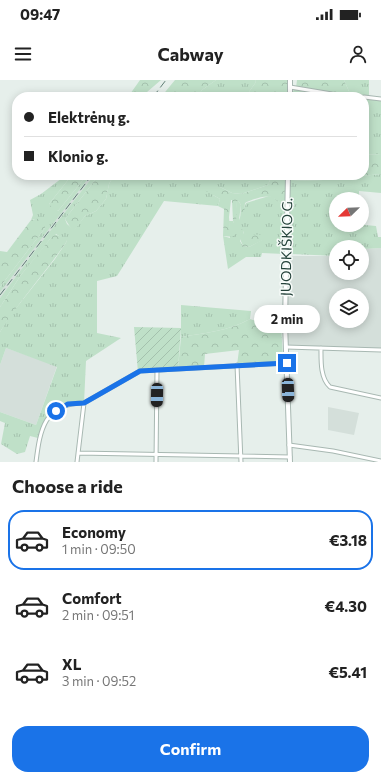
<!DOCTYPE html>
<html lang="en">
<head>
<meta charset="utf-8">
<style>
	body { margin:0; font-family:Commissioner,sans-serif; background:#f6f6f6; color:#222; height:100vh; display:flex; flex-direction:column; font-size:15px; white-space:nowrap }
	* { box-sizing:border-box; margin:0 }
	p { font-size:13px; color:#767676 }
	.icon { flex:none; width:22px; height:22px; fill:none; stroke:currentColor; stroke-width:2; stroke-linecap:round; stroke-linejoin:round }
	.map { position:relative; height:382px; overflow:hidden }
	.panel { display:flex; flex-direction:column; background:#fff; flex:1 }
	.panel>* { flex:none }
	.hud { position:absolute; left:12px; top:12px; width:357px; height:88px; border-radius:16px; box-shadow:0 2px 10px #0003; display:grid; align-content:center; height:88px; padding:0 12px; background:#fff }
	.needle { width:26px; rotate:247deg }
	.controls { position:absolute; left:329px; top:112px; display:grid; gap:8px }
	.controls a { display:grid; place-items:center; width:40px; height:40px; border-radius:50%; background:#fff; box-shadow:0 2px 10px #0003; font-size:20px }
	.end { position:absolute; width:18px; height:18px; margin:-9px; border:5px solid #1a73e8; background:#fff; box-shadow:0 0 0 2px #fff }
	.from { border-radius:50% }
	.bubble { position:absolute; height:28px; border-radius:14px; background:#fff; box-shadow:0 2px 10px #0003; font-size:13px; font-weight:700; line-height:28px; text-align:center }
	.car { position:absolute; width:12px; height:24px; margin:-12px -6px; border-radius:5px; box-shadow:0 0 3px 1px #0007; background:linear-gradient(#222 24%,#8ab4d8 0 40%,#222 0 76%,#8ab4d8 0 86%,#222 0) }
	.hud b { display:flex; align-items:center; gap:14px; height:38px; font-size:15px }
	.hud b+b { border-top:1px solid #e0e0e0 }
	.hud i { width:10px; height:10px; background:#222 }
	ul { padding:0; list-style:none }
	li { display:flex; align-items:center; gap:12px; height:60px; margin:0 8px 6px; padding:0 4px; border:2px solid transparent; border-radius:16px }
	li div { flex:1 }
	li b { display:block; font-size:15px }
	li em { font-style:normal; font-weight:700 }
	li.current { border-color:#1a73e8 }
	li>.icon { width:36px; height:36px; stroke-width:1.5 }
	h2 { padding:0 12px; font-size:18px; line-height:48px }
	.action { display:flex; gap:8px; margin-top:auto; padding:8px 12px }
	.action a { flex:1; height:46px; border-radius:16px; background:#1a73e8; color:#fff; font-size:16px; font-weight:700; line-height:46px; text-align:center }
	.status { display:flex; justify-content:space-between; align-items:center; height:28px; padding:0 20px; background:#fff; direction:ltr }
	.status svg { height:11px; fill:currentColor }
	header { display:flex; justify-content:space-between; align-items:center; height:52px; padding:0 12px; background:#fff; font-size:18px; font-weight:700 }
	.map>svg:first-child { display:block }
	.built { fill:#d4dfda; fill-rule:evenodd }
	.grass { fill:url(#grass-tufts); fill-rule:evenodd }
	.forest { fill:url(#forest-crowns) }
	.garden { fill:url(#garden-furrows) }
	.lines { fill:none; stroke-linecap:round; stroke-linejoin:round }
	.minor-casing { stroke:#a8b8b2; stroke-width:5 }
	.tertiary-casing { stroke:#a8b8b2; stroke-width:6 }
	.minor { stroke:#fff; stroke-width:3 }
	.tertiary { stroke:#fff; stroke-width:4 }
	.rail { stroke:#5f7d75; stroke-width:1; stroke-dasharray:8 4; stroke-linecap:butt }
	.route { stroke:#1a73e8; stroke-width:5 }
	.labels { text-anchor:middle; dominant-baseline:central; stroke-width:3; stroke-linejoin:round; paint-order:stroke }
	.street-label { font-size:14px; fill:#24423a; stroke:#f7fbf9 }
</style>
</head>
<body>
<div class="status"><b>09:47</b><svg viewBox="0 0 49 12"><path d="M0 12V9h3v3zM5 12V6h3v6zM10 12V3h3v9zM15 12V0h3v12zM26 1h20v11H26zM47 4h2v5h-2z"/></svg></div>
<header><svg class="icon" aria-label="menu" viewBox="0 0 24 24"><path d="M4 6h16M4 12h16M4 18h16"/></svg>Cabway<svg class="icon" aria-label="person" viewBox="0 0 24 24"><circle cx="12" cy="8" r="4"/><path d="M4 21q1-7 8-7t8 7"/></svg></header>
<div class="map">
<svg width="381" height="382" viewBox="0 0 381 382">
	<defs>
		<pattern id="grass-tufts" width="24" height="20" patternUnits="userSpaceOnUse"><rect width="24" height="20" fill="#bfe0c8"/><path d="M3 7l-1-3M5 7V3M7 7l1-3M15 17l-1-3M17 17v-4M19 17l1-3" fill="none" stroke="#a4c1ad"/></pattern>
		<pattern id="forest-crowns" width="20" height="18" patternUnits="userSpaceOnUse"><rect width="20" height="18" fill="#bfe0c8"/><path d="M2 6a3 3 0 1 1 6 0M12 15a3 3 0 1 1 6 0" fill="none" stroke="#a4c1ad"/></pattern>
		<pattern id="garden-furrows" width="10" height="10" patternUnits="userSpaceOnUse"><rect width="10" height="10" fill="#bfe0c8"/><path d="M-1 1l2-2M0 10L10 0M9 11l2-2" fill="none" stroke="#a4c1ad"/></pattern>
	</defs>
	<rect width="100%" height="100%" fill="#e6efeb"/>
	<path class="built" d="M91,95H94L40,164L0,218V211Z
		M381,168V269L291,266L287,264L288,178L291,176H336V193H362V169ZM336,215H362V241H336Z
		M6,268L57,286L36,345L0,332V285Z
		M328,327L359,333L354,355L328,350Z"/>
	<path class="grass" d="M216,0H255L256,2L246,16V17H197L202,10Z
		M344,0H369V18L381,19V74L364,75V17H292V12L296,8L351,16Z
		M381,94V113L359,111V119H336V145H362V142L365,145L376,146L378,157H381V168L362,169V167H336V176L292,174L288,171L290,101L323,100Z
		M66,95H72L49,124L58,131L87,95H91L0,212V207L45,148L34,139L31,140L33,135L30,120L41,114Z
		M94,95H99L65,139L67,144L74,150L85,136L96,131L106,119L109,104L114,95H271V97L268,105L241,114L232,113L220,107L213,115L220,119L218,126L164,121L117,196L97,201V253L121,258L86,281L84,323L67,324L45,342L38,358L30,356L25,372L17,374L1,364L5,343L0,341V332L36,345L57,287L6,268L0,285V252L9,237L55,179L67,161L56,154L50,159L44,167L21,195L0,227V218L40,164Z
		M269,116L273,117L282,124L285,123L284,174L262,173L261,177H246L228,189L223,156L230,158L229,141H233L234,143L237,121L239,122L241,125L239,140L244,129L246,123ZM243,151L244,154L262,160L249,167L243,166L240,161Z
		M181,225L251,231L250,239C229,251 204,253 181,257Z"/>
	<path class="forest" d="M140,0H161L147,12L145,17H128Z
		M175,0H216L202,10L197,17H161Z
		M255,0H288L287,17H246V16L256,2Z
		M297,0H344L351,16L296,8Z
		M381,74V94L323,100L290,101V95H364V75Z
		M72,95H87L58,131L53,129L49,124Z
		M99,95H114L109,104L106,119L96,131L85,136L74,151C70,148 68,143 65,139Z
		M271,95H285V123L282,124C278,122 275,118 271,117C264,115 251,120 245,123L244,137L240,142L241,125L239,122L237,121L236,142L234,143L233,141L232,120H231L229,137L230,150L234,151L235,157L223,156L224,129L218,126L220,119L206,111L205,106L207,104L220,107L232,113L241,114L268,105L271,97Z
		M41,138L45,145V148L0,207V171L7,172L31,140Z
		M239,149H242L244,154L267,155V158L249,167L243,166L238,154Z
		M54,154L65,158L67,161C46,192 20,220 0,252V227L21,195Z
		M250,239L259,242L281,243L283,279L280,282L237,285L239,270L205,274L204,287L178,289L181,257C204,253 229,251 250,239Z"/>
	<path class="garden" d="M134,247L181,248L178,289L138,292Z"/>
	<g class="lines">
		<defs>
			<path id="minor" d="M290,7L332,14L361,17
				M364,17L381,19
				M286,267L381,270
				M321,268C321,280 320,298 330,307L381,318
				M237,285L241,382
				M289,365L333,371L381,381
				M78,373L290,377
				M36,382C40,350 44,323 84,323
				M77,382L84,323L140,291L287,283
				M156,382L157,290"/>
			<path id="tertiary" d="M290,17V0
				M288,95L285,243L290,382"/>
		</defs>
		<use href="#minor" class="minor-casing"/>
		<use href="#tertiary" class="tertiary-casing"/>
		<use href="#minor" class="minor"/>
		<use href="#tertiary" class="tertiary"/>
		<path class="rail" d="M153,17L166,0
			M0,215L92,95"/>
	</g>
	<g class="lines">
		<path class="route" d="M56,331L68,324L84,323L140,291L287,283"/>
	</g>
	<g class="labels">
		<g class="street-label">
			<text transform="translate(286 167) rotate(-89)">JUODKIŠKIO G.</text>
		</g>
	</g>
</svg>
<div class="controls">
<a><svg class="needle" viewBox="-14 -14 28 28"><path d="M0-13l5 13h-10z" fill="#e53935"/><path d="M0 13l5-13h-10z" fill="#767676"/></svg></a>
<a><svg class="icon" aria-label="locate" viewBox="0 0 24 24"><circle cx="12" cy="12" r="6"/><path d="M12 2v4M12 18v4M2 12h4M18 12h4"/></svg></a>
<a><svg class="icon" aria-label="layers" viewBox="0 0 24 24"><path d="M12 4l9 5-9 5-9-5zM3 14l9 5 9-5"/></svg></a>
</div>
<i class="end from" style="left:56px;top:331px"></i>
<i class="end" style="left:287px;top:283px"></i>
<div class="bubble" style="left:254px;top:225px;width:66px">2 min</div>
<i class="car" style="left:288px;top:310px;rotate:178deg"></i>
<i class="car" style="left:157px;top:315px;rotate:181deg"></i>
<div class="hud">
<b><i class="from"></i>Elektrėnų g.</b>
<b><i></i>Klonio g.</b>
</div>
</div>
<section class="panel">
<h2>Choose a ride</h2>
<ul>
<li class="current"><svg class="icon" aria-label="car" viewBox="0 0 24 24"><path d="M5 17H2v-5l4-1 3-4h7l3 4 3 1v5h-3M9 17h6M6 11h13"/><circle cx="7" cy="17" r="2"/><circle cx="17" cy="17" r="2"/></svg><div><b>Economy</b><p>1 min · 09:50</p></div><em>€3.18</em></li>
<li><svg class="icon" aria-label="car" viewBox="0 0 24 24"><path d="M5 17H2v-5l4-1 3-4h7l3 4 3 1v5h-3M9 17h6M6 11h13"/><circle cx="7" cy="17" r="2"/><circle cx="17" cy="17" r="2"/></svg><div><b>Comfort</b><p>2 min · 09:51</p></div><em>€4.30</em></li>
<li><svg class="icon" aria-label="car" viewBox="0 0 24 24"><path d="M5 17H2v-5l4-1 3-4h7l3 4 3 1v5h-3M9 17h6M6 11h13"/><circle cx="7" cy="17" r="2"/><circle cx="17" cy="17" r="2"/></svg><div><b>XL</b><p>3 min · 09:52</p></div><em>€5.41</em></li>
</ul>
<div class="action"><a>Confirm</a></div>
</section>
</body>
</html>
